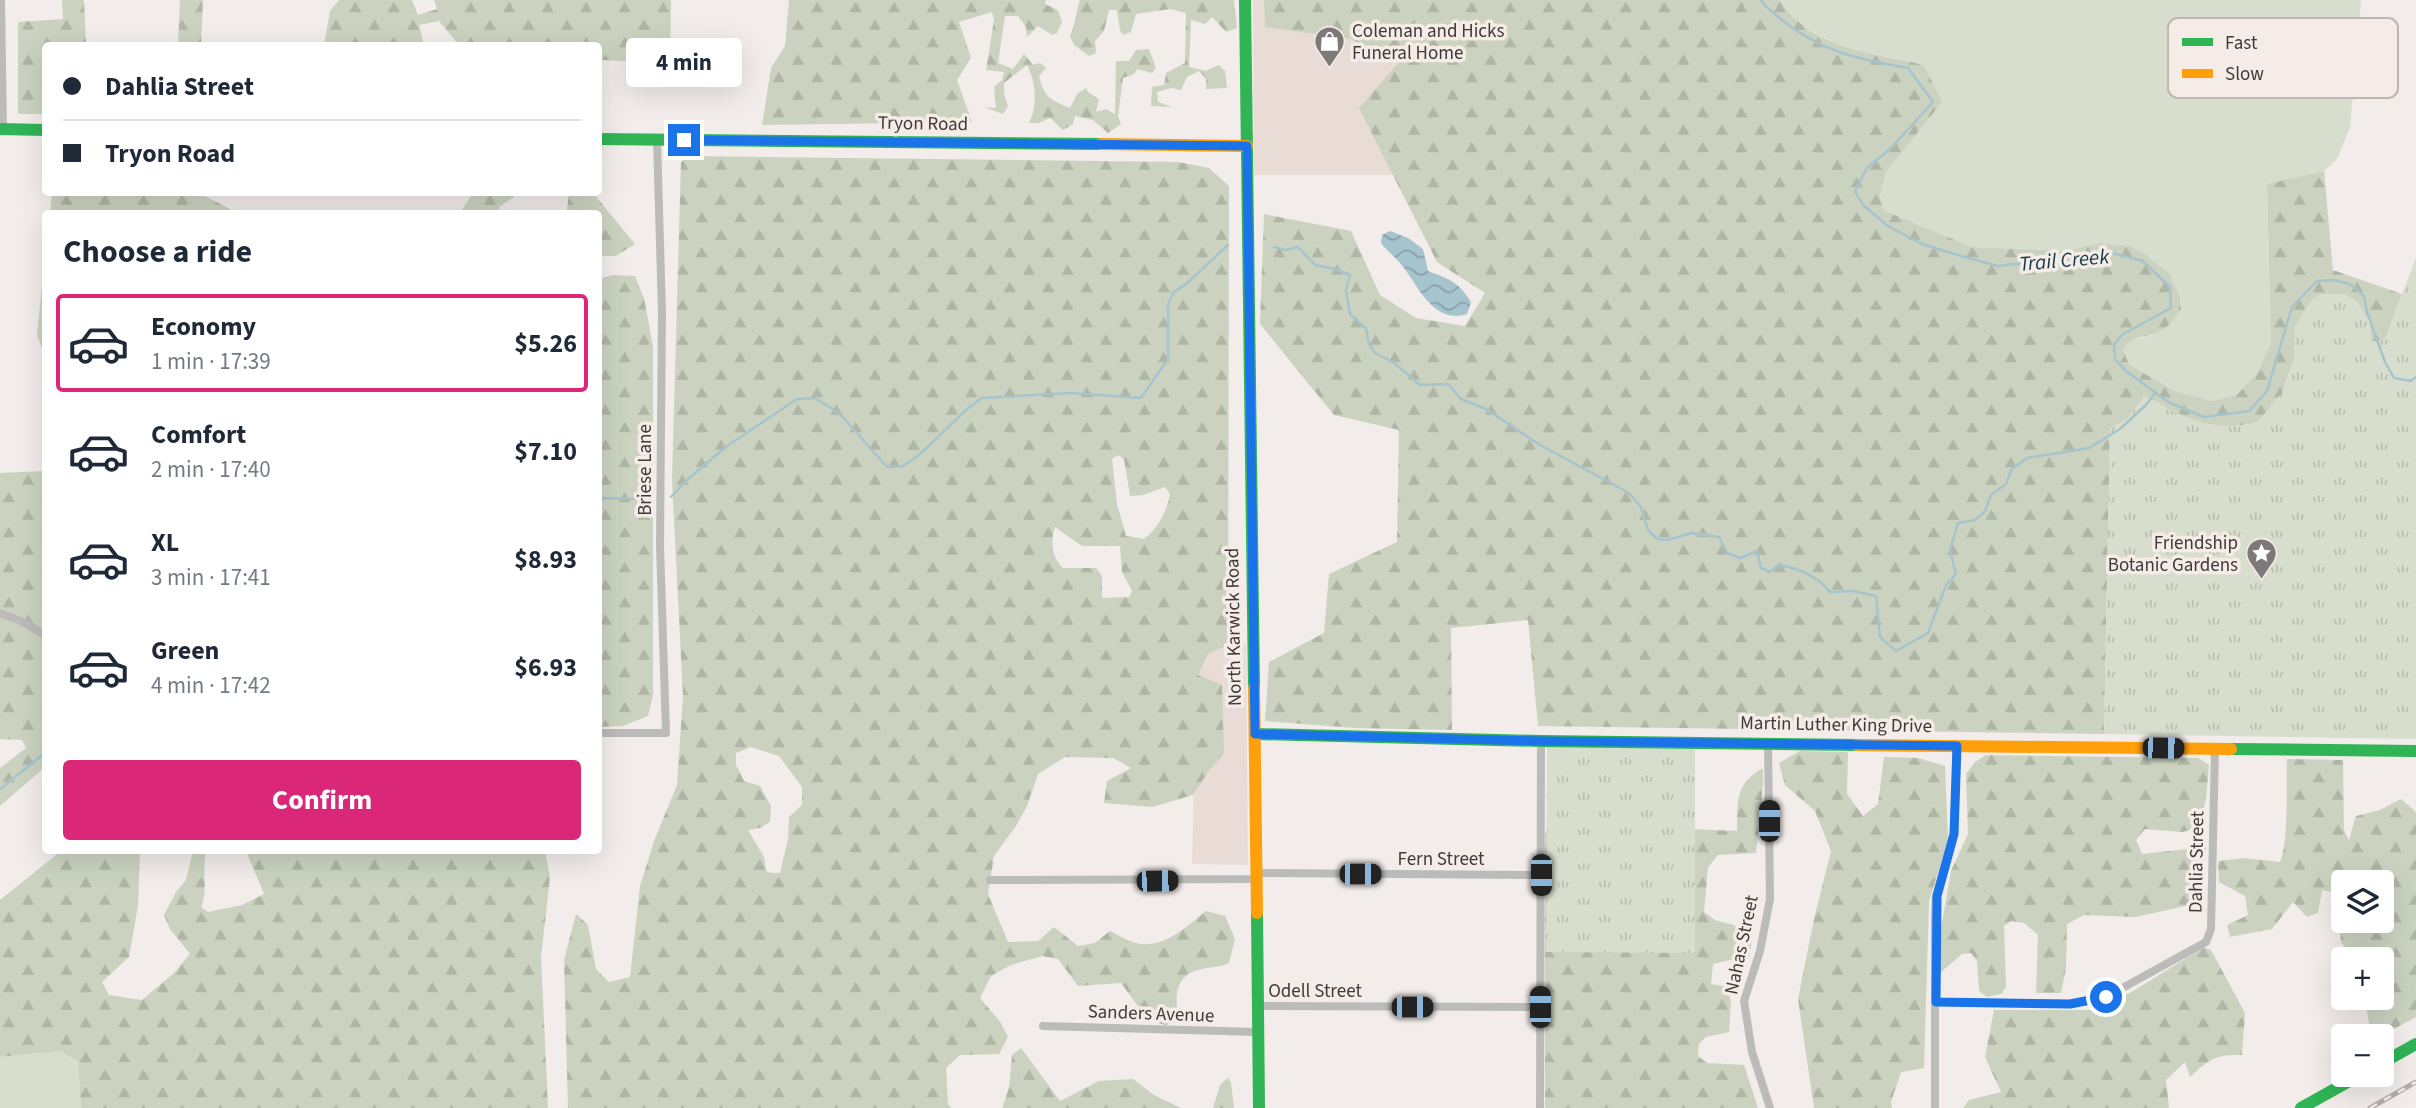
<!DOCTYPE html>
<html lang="en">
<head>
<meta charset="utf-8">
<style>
	body { margin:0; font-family:"Source Sans 3",sans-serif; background:#f2f2f3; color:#1f2937; height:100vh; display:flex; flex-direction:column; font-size:26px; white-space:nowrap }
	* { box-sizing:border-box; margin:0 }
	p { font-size:23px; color:#747a83 }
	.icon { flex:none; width:38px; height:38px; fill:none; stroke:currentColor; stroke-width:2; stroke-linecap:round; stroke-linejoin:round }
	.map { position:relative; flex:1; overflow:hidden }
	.sheet { position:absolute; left:42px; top:210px; width:560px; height:644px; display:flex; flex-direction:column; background:#fff; border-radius:7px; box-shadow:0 7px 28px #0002 }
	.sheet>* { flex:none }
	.guide { position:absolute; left:42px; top:42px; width:560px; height:154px; border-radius:7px; box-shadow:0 7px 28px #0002; display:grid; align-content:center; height:154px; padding:0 21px; background:#fff }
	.tools { position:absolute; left:2331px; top:870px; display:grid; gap:14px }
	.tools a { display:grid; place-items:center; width:63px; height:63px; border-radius:7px; background:#fff; box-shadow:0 7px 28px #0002; font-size:35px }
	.end { position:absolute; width:32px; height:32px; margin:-16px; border:9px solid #1a73e8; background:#fff; box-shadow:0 0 0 4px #fff }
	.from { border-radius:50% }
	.bubble { position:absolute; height:49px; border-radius:7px; background:#fff; box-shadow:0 7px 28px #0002; font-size:23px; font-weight:700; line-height:49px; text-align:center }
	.car { position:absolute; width:21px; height:42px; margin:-21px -10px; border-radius:9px; box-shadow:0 0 5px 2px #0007; background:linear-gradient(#222 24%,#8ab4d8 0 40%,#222 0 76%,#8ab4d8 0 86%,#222 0) }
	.guide b { display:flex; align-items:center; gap:24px; height:66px; font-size:26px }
	.guide b+b { border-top:2px solid #e0e1e3 }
	.guide i { width:18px; height:18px; background:#1f2937 }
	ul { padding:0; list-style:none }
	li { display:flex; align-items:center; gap:21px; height:98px; margin:0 14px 10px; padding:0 7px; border:4px solid transparent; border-radius:7px }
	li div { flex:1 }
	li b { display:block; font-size:26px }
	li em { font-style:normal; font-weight:700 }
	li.active { border-color:#db2777 }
	li>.icon { width:63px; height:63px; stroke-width:1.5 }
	h2 { padding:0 21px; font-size:32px; line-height:84px }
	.action { display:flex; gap:14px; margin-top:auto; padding:14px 21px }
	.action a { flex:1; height:80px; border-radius:7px; background:#db2777; color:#fff; font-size:28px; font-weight:700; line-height:80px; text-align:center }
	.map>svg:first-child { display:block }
	.built { fill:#e9dcd7 }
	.grass { fill:#d8dece }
	.forest { fill:url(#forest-firs); fill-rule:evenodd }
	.park { fill:url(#park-tufts) }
	.water { fill:url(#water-waves) }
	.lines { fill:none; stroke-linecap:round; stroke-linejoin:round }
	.stream { stroke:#a6c4ce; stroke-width:2.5 }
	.street { stroke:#bbbcba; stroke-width:8 }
	.fast { stroke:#30b455; stroke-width:12 }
	.slow { stroke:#ff9f0a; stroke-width:12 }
	.rail-casing { stroke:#afadad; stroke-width:5 }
	.rail { stroke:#f5ebe7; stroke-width:2.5; stroke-dasharray:8; stroke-linecap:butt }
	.route { stroke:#1a73e8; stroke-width:9 }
	.labels { text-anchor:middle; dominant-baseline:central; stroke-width:7; stroke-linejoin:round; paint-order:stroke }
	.poi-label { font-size:19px; fill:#3f3b3a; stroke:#f5ebe7; text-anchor:start }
	.street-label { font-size:19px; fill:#3f3b3a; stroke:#f5ebe7 }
	.water-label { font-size:21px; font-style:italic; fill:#123b47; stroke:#f5ebe7 }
	.key { fill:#f5ebe7; stroke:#beb6b3; stroke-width:2 }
	.key-label { font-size:19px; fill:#3f3b3a }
</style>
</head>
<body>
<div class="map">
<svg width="2416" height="1108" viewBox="0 0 2416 1108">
	<defs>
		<pattern id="forest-firs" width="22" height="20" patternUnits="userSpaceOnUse" patternTransform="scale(1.75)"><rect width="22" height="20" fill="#cbd3c0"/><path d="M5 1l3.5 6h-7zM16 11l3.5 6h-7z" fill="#afb6a6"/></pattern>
		<pattern id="park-tufts" width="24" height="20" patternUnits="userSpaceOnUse" patternTransform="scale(1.75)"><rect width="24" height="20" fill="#d8dece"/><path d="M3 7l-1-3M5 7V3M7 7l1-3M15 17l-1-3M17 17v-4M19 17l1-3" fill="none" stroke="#babfb2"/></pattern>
		<pattern id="water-waves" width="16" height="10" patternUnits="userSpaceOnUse" patternTransform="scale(1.75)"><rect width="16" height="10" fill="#a6c4ce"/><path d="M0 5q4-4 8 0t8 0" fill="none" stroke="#89a0a8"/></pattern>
	</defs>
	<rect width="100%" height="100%" fill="#f2ecea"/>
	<path class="built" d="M1253,0H1454L1455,175H1254Z
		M1246,643L1248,865L1192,864L1196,704L1192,644Z"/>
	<path class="grass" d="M1780,0H2361L2350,127L2337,159L2324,171L2267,185L2271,343L2257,373L2237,395L2212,401L2175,391L2145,374L2129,364L2123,350C2131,336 2139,340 2151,335C2162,331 2173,317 2181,309L2180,296L2169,273L2144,253L2131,246L2100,243L2066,251L1972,247L1883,210L1880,196L1886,172L1941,102L1924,65C1875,52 1808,48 1780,0Z
		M60,1051L78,1063L81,1108H0V1057Z"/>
	<path class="forest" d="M62,0H84L86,45L46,46L45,114H18V22L63,19Z
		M180,0H203L201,45H178Z
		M339,0H412L418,15L437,9L434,0H671L670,63L599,60L598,46L459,45L439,21L419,25L424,45H324L330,11Z
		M789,0H1046L1045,4L1058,10L1062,22L1057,33L1052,35L1038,26L1027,37L1026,27L1018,16H1005L998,63L1013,69L1024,54L1033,65L1040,63L1046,68L1039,76C1045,98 1049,99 1070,108L1077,94L1086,88L1088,92L1099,99L1096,112L1106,109L1115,114L1116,61H1129L1136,50L1149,49L1156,68L1152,73L1137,69L1134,74L1123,78L1118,116L1121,124L1108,133L1093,120L1075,116L1073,124L1063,130L1050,118L1038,123H1029C1038,106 1036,82 1027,65L1004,83V93L1008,106L1003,114L984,107L996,108L994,87L1002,80L1004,72L986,70L994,20L992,12L959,22L971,58L957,80L972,122L762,125L771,68L785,46Z
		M1080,0H1234L1237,28L1226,32L1212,17L1205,24L1191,20L1189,67L1206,71L1219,65L1225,71L1227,88L1206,89V79L1199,71L1187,77L1181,90L1171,88L1157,92L1158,102L1172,107L1151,106L1152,87L1164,85L1166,73L1185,63L1186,13L1170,9L1136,14L1131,32L1123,35L1120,30L1117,10H1109L1104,31L1095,41L1096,53L1089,56L1074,45L1070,36C1075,26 1076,12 1080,0Z
		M1264,0H1780C1808,48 1875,53 1924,65L1942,102L1886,172L1880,196L1883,210L1972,247L2066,251L2100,243L2131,246L2144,253L2169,273L2180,296L2181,309C2176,316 2170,326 2162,330C2148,339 2133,333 2123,350L2129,364L2145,374L2175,391L2212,401L2237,395L2257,373L2271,343L2267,184L2324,171L2333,270L2402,294L2385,339L2371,342L2310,303L2295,327L2294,359L2282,393L2258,422C2213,434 2183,418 2145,396L2128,418L2110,429L2104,734L1538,726L1528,620L1451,628L1452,730L1355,728L1265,721L1269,662L1324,633L1329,574L1397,542L1399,430L1334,415L1260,324L1264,214L1351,231L1380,295L1416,318L1465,326L1485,293L1437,262L1359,108L1399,62L1351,39L1265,27Z
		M689,156L1178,162L1209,168L1229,186L1228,645L1208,654L1198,675L1222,685L1224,753L1208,772L1193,795L1152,807L1104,803L1107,781L1131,768L1113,758L1065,757L1038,774L1027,806L1016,826L994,856L988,894L1008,942L1038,941L1054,927L1078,946L1095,943L1110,931C1118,935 1128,941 1136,943C1163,950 1187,926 1206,911L1225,916L1235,939L1229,963C1220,967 1212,967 1202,969C1175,973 1174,998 1179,1018L1166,1025L1149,1021L1121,983L1078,986L1058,959L1042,956L1011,965L991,976L980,998L1001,1023L1008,1037L999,1054L960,1055L946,1068L948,1104L951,1108H568L564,960L576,914L588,925L596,969L609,982L630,977L640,886L654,841L677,785L683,697L672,480L681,162ZM1118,455L1124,459L1130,496L1143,495L1165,487L1170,494C1166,513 1159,527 1144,539L1126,536L1117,504L1112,459ZM1055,527L1082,546H1120L1122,572L1132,591L1129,597L1102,598V576L1096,568H1063C1052,558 1050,541 1055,527ZM751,747L779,756L802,787V805L789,817L788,839L780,873H771L766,871L764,857L748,830L760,828L770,822L771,806L760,786L744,781L736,765V753Z
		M52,193H199L238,213H50Z
		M473,193L474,192L515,193L514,197L499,207L500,213H460Z
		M569,193H593L635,244L616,256H599L598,214L555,213L567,210Z
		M45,255L46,357H45L37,335Z
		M613,275L635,276L644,298L653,346V695L648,716L623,726L599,727L598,279Z
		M45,471V767L0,806V768L26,748L22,740L0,739V473Z
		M1800,751L1848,752L1847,794L1863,816L1878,804L1884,757L1918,758L1945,766L1948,842L1929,901L1924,1068L1901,1072L1891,1102L1892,1108H1814L1798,999L1814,919L1831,851L1815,811L1785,785L1779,763Z
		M1986,755L2198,758L2209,765L2206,799L2199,827L2183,832L2145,829L2136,840L2142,854L2206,847L2200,890L2194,904L2136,917L2084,915L2067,924L2066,968L2061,993H2036L2038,935L2024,923L2011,921L2004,926L2006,987L2001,994L1987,997L1979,991L1977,961L1971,953L1962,954L1940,973L1939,940L1951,871L1968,834L1966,774L1975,762Z
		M2287,759L2343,760L2344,830L2349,840L2356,816L2380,810L2401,799L2416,812V1017L2381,1036H2371L2365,998H2382V959H2353L2341,942L2337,893L2322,890L2318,913L2307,917L2293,902L2272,929L2230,937L2227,925L2248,915L2245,896L2219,882L2218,861L2244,858L2280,862C2289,842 2286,785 2287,759ZM2343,882H2382V920H2343Z
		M1763,768V785L1756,853L1718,855L1708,867L1704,912L1715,920L1744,928L1752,940L1749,958L1730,960L1713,964L1711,984L1728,987L1731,1003L1729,1032L1706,1037L1699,1044L1698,1056L1707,1063L1744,1065L1758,1108H1545V833L1555,835L1688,829L1737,831C1738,801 1734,785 1763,768Z
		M61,851H140L138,905L129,957L102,982L109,995L142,1000L174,973L190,954L170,929L164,915L176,892L186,880L193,851H206C202,869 208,894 201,907L208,912L242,905L264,894L246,851H545L550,877L541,957L548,1108H81L78,1062L60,1051L0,1057V900Z
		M2204,947L2211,950L2245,1013L2242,1055C2216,1054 2209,1059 2190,1077L2185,1062L2166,1080L2169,1108H1963L1969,1100L2001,1092L1985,1057L1994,1010H2089L2130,993Z
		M1021,1048L1060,1101L1099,1081L1133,1079L1154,1095L1181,1108H1002L1009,1088L1012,1055Z
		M1228,1078L1231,1083L1234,1108H1213L1220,1085Z"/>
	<path class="park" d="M2416,258V739L2104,734L2110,429L2128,418L2145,396C2183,418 2213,434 2258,422L2282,393L2294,359L2295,327L2309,303L2320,294H2344L2357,301L2370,323L2371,342L2385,339Z
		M1547,746L1695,748V953L1546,952Z"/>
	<path class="water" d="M1390,231L1408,238L1423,249L1428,271C1449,279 1459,282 1471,302L1467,314C1432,325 1418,284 1400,263C1394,256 1387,251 1381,243L1382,235Z"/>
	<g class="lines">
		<path class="stream" d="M1761,0C1766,8 1774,13 1781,19C1819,51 1861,60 1908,68L1933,102L1891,148L1867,168L1855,191L1863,205L1888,226L1922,244L1961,256L1998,266L2112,253L2143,261L2170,287L2171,308L2123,334L2114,345L2115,359L2126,371L2168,402L2204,417L2249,411L2267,391L2292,307L2317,281L2334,280L2350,284L2364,296L2367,312L2385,362L2394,378L2411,381L2416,377
			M1274,247L1286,250L1298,247L1315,265L1335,269L1350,275L1346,290L1350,314L1366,329L1369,344L1375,353L1393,362L1420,385L1448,384L1461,399L1486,409L1540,445L1629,493L1641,507L1648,530L1657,539L1668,540L1691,533L1719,537L1727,553L1740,558L1757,551L1761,568L1770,572L1778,565C1798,568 1817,576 1830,592L1854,591L1876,596L1880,637L1896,651L1928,633L1946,585L1956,574L1950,550L1958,523L1975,520L1985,511L1991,495L2006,484L2011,470L2027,458L2089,448L2120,429L2146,405L2156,392
			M671,497L688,479L727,446L797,399L815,398L839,413L887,467L903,466L919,455L967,409L982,398L1070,393L1141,398L1168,359V304L1174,292L1186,284L1228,245
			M598,498L650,499
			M0,789L46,752"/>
		<path class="street" d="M1,0L3,129
			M0,613L23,622L46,636
			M598,733H666L660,545L662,312L657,140
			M1768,744L1770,899L1760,951L1744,1001L1752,1052L1770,1108
			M1257,873L1541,875
			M990,880L1257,879
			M1936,1002L2070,1004L2106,997L2206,942L2211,929L2215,749
			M1258,1006L1540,1007
			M1043,1026L1258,1032
			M1540,1108L1541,741
			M1935,1108V919L1936,896L1954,834L1957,746"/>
		<path class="fast" d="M1245,0L1254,688
			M0,129L46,130
			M598,139L1101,144
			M1255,734L1541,741L1857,745
			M2231,749L2416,751
			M1257,913L1259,1108
			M2382,1063L2416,1044
			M2301,1108L2362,1074"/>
		<path class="slow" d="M1101,144L1247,146
			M1254,688L1257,913
			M1857,745L2231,749"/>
		<defs>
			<path id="rail" d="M2370,1108L2416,1082"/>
		</defs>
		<use href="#rail" class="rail-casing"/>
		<use href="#rail" class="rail"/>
	</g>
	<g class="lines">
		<path class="route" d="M684,140L1247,146L1255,734L1541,741L1957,746L1954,834L1937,896L1936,1002L2070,1004L2106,997"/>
	</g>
	<defs>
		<symbol id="shop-pin" viewBox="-11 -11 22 30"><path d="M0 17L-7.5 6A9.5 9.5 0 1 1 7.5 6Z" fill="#7e7978" stroke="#f5ebe7"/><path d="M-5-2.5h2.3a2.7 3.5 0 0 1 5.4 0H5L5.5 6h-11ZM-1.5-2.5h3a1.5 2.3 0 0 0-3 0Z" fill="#fff"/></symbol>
		<symbol id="sight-pin" viewBox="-11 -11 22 30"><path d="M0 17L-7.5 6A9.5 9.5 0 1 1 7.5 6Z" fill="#7e7978" stroke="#f5ebe7"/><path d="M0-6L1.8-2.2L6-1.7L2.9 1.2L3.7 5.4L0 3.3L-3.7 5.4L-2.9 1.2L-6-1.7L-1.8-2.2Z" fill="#fff"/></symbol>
	</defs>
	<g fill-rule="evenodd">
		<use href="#shop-pin" x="1312" y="24" width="35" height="47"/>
		<use href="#sight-pin" x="2244" y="536" width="35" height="47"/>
	</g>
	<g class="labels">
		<g class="poi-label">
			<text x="1352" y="31">Coleman and Hicks<tspan x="1352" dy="22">Funeral Home</tspan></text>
			<text x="2238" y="543" text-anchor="end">Friendship<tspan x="2238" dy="22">Botanic Gardens</tspan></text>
		</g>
		<g class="street-label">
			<text transform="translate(923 124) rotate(1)">Tryon Road</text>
			<text transform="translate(645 470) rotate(-90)">Briese Lane</text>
			<text transform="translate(1234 627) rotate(-91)">North Karwick Road</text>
			<text transform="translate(1836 725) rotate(1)">Martin Luther King Drive</text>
			<text x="1441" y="859">Fern Street</text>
			<text transform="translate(2197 862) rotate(-89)">Dahlia Street</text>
			<text transform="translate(1742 945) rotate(-78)">Nahas Street</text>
			<text x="1315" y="991">Odell Street</text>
			<text transform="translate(1151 1014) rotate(2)">Sanders Avenue</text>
		</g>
		<g class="water-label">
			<text transform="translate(2064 260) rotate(-5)">Trail Creek</text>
		</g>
	</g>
	<rect x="2168" y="18" width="230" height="80" rx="10" class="key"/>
	<rect x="2182" y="38" width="31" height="8" fill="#30b455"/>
	<rect x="2182" y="69" width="31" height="9" fill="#ff9f0a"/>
	<g class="key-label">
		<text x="2225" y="49">Fast</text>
		<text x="2225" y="80">Slow</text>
	</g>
</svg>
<div class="tools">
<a><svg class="icon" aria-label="layers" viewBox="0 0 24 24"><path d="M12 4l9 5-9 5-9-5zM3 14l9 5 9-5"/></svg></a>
<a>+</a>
<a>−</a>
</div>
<i class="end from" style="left:2106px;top:997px"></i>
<i class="end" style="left:684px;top:140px"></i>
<div class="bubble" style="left:626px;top:38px;width:116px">4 min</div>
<i class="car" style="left:2163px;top:748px;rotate:91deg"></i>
<i class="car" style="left:1769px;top:821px;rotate:0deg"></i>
<i class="car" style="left:1360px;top:874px;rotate:90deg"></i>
<i class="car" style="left:1541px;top:875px;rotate:180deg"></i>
<i class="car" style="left:1157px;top:881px;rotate:89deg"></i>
<i class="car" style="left:1412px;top:1007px;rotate:90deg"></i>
<i class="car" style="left:1540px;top:1007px;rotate:0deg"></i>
<div class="guide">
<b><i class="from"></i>Dahlia Street</b>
<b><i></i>Tryon Road</b>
</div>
<section class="sheet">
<h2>Choose a ride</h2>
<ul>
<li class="active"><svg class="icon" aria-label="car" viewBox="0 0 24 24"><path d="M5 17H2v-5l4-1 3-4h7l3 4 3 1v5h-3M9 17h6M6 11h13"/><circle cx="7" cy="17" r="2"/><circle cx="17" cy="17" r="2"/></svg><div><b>Economy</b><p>1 min · 17:39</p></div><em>$5.26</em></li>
<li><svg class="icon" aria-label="car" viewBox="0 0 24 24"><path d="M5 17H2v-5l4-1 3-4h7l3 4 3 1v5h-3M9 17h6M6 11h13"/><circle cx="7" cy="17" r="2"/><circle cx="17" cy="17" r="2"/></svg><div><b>Comfort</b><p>2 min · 17:40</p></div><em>$7.10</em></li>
<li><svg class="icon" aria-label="car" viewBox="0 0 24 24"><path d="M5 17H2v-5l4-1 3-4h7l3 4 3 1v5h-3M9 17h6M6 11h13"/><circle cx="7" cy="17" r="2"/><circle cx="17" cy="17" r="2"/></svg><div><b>XL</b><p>3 min · 17:41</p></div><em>$8.93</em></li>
<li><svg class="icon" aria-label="car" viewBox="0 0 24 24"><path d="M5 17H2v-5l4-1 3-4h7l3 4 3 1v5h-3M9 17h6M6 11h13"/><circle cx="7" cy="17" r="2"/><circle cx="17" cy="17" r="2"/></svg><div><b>Green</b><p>4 min · 17:42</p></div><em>$6.93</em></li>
</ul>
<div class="action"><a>Confirm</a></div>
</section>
</div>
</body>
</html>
